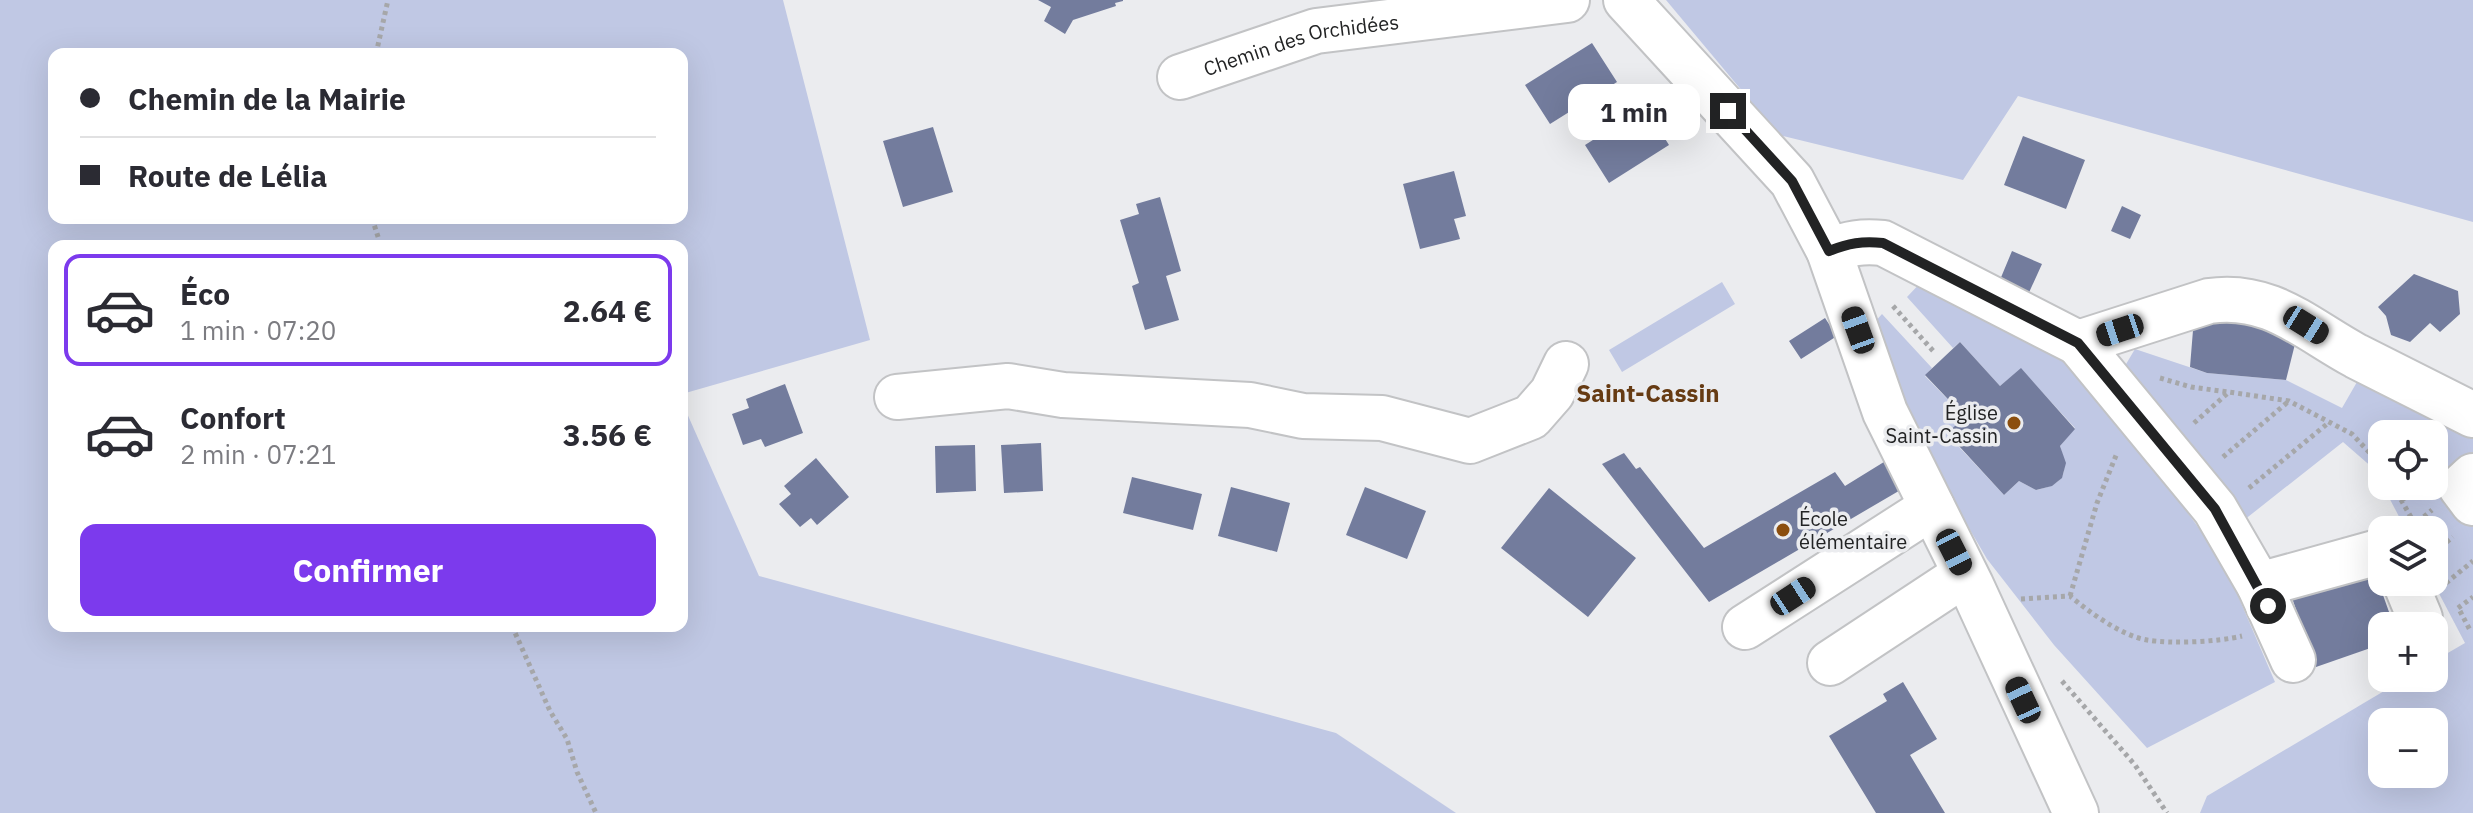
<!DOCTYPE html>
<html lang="fr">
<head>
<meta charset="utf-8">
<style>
	body { margin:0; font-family:"IBM Plex Sans",sans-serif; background:#f7f7f7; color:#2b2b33; height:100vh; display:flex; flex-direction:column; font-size:30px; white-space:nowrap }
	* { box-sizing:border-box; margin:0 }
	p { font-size:26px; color:#7c7c81 }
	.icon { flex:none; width:44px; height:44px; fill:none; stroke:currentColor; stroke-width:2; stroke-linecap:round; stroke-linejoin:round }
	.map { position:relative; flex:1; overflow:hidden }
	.details { position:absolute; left:48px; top:240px; width:640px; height:392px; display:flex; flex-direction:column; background:#fff; border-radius:16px; box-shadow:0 8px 32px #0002 }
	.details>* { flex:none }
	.top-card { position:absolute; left:48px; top:48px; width:640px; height:176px; border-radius:16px; box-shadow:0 8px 32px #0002; display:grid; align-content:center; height:176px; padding:0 32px; background:#fff }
	.fabs { position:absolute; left:2368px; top:420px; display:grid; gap:16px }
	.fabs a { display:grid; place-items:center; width:80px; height:80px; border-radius:16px; background:#fff; box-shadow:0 8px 32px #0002; font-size:40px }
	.end { position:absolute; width:36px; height:36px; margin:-18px; border:10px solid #222324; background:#fff; box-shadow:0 0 0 4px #fff }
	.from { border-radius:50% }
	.bubble { position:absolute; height:56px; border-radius:16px; background:#fff; box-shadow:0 8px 32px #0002; font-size:26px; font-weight:800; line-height:56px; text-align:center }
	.car { position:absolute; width:24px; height:48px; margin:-24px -12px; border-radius:10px; box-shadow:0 0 6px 2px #0007; background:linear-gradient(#222 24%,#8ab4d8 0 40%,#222 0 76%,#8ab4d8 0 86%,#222 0) }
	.top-card b { display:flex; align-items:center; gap:28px; height:76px; font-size:30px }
	.top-card b+b { border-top:2px solid #e1e1e2 }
	.top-card i { width:20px; height:20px; background:#2b2b33 }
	ul { padding:14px 0 0; list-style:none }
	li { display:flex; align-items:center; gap:24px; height:112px; margin:0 16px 12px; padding:0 16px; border:4px solid transparent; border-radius:16px }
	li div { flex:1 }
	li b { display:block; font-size:30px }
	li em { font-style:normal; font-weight:800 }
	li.active { border-color:#7c3aed }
	li>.icon { width:72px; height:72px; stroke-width:1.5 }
	.button { display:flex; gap:16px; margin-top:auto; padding:16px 32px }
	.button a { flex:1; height:92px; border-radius:16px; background:#7c3aed; color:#fff; font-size:32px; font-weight:800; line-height:92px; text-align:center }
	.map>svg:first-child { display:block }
	.green { fill:#c0c8e4; fill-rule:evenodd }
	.building { fill:#737c9d }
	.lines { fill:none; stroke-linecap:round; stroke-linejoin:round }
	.minor-casing { stroke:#c2c3c5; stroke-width:48 }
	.path { stroke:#a6a7a9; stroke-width:5; stroke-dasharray:4 4; stroke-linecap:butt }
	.minor { stroke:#fff; stroke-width:44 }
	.route { stroke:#222324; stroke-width:10 }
	.poi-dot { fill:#8b4e0e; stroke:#ebecef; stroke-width:3 }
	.labels { text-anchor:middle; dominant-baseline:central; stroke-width:7; stroke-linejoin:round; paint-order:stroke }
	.street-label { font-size:20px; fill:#222324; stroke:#ebecef }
	.poi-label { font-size:20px; fill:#222324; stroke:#ebecef; text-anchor:end }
	.quarter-label { font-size:24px; font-weight:bold; fill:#663b13; stroke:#ebecef }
</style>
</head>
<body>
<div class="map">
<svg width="2473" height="813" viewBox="0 0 2473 813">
	<rect width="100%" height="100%" fill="#ebecef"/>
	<path class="green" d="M0,0H783L870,340L682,394V246H54V626H682V402L759,576L1336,733L1456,813H0ZM682,54V218H54V54Z
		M1666,0H2473V222L2018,96L1963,180L1779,135Z
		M1925,278L2052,344L2121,422L2223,561L2275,682L2147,748L2054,645L1987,559L1900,410L1873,324L1882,314L1932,368L1925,376L1965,417L1947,434L2004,495L2019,481L2036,490C2065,484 2069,473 2060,446L2075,428L2021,369L2000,386L1960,342L1953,348L1907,297Z
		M1722,282L1735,304L1622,372L1609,350Z
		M2135,349L2207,373L2286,380L2342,408L2361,375L2473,428V813H2200L2207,796L2406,678H2434V661L2465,643L2433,582L2434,530H2406L2383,486H2434V434H2382V484L2374,469L2343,442L2239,524L2116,381ZM2382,722H2434V774H2382Z"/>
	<path class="building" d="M1038,0H1123V1L1115,3L1116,6L1073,20L1065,34L1044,21L1051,7Z
		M1592,43L1617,82L1550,124L1525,85Z
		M1645,107L1669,145L1609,183L1585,145Z
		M933,127L953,192L903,207L883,141Z
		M2023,136L2085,160L2066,209L2004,185Z
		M1454,171L1466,216L1454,219L1460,239L1420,249L1403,184Z
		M1160,197L1181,271L1166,276L1179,320L1145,330L1132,286L1139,283L1120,220L1139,214L1136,204Z
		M2122,206L2141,215L2130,239L2111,231Z
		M2012,251L2042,264L2026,299L1997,287Z
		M2414,274L2458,291L2460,314L2440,332L2430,323L2410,342L2391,335L2386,316L2378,307Z
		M2211,315L2298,332L2286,380L2207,373L2190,367L2194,318Z
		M1825,318L1837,336L1801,359L1789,341Z
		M1960,342L2000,386L2021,368L2075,429L2060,446L2066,463L2062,478L2052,486L2036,490L2019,481L2004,495L1947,433L1965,417L1925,375Z
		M785,384L803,433L765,447L761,439L743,445L732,414L749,408L746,399Z
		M1041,443L1043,491L1004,493L1001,445Z
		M975,445L976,491L936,493L935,446Z
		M1624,453L1636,469L1640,467L1704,548L1835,472L1845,486L1892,457L1909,485L1709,602L1602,464Z
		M816,458L849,497L817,525L811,518L800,527L779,504L791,494L784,486Z
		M1132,477L1202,494L1193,530L1123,513Z
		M1231,487L1290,503L1277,552L1218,536Z
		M1365,487L1426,511L1407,559L1346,535Z
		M1549,488L1636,558L1588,617L1501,548Z
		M2373,567L2394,626H2382V644L2316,667L2291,595Z
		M1903,682L1937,739L1910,755L1945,813H1876L1829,736L1887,701L1883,694Z"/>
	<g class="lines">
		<defs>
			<g id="minor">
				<path d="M1626,0L1792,181L1829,251L1885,412L1971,585L2076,813"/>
				<path id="s1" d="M1180,77L1316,31L1567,0"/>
				<path d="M1829,251C1849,243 1862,241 1883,243L2078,343L2209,301C2270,292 2306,329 2356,356C2395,376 2434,395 2473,415"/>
				<path d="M2078,343L2215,509L2259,585L2293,660"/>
				<path d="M897,397L1008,386L1063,395L1250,405L1303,416L1382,418L1470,441L1531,417L1552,393L1566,364"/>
				<path d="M2473,476L2461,487L2473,503"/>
				<path d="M2405,582L2420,618"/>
				<path d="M2259,585L2382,551"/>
				<path d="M1745,627L1932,507"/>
				<path d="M1830,663L1965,574"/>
			</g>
		</defs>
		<use href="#minor" class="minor-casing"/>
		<path class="path" d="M376,54L388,0
			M372,218L381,246
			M1893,306L1935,353
			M2160,378L2191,387L2228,392
			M2194,423L2229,392L2289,401L2352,434L2382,466
			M2390,434L2403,423
			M2369,451L2382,440
			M2223,457L2289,401
			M2393,486L2415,524
			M2249,488L2327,424
			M2402,500L2419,486
			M2417,528L2415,524L2432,510
			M2434,552L2453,537
			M2446,583L2473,561
			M2070,596L2097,503L2117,453
			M2021,599L2070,596C2089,612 2122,636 2147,640C2172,644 2217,642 2242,636
			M2458,608L2473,597
			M2460,611L2471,632
			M512,626L550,711L567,739L577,772L596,813
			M2062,681L2135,765L2167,813"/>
		<use href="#minor" class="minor"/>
	</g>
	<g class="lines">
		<path class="route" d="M1728,111L1792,181L1829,251C1849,243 1862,241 1883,243L2078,343L2215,509L2268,606"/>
	</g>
	<g class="poi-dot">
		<circle cx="2014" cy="423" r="8"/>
		<circle cx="1783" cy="530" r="8"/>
	</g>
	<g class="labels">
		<g class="street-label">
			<text stroke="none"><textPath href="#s1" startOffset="126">Chemin des Orchidées</textPath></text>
		</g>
		<g class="poi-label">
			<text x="1998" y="412">Église<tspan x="1998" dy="23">Saint-Cassin</tspan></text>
			<text x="1799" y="518" text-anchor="start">École<tspan x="1799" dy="23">élémentaire</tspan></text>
		</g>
		<g class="quarter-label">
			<text x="1648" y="393">Saint-Cassin</text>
		</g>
	</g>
</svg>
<div class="fabs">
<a><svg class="icon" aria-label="locate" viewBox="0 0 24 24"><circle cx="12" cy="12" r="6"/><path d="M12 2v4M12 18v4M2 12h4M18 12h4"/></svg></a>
<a><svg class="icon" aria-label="layers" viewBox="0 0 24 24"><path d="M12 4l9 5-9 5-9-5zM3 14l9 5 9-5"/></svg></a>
<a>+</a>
<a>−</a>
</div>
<i class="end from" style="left:2268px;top:606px"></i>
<i class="end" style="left:1728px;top:111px"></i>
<div class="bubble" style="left:1568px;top:84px;width:132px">1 min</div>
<i class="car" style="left:2306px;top:325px;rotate:122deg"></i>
<i class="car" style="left:1858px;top:330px;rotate:340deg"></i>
<i class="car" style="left:2120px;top:330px;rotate:252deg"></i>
<i class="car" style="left:1954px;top:552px;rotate:153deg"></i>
<i class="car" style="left:1793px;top:596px;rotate:57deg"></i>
<i class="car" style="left:2023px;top:700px;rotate:335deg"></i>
<div class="top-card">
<b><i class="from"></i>Chemin de la Mairie</b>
<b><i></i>Route de Lélia</b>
</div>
<section class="details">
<ul>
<li class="active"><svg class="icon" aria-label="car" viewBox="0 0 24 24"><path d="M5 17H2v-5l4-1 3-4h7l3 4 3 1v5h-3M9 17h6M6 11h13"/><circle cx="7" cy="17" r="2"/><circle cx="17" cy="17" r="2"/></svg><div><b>Éco</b><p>1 min · 07:20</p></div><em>2.64 €</em></li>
<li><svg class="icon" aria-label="car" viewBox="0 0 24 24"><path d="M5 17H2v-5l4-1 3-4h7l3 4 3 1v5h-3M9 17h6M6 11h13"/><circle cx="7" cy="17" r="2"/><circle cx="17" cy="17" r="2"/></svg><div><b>Confort</b><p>2 min · 07:21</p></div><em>3.56 €</em></li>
</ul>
<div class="button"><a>Confirmer</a></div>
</section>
</div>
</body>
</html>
